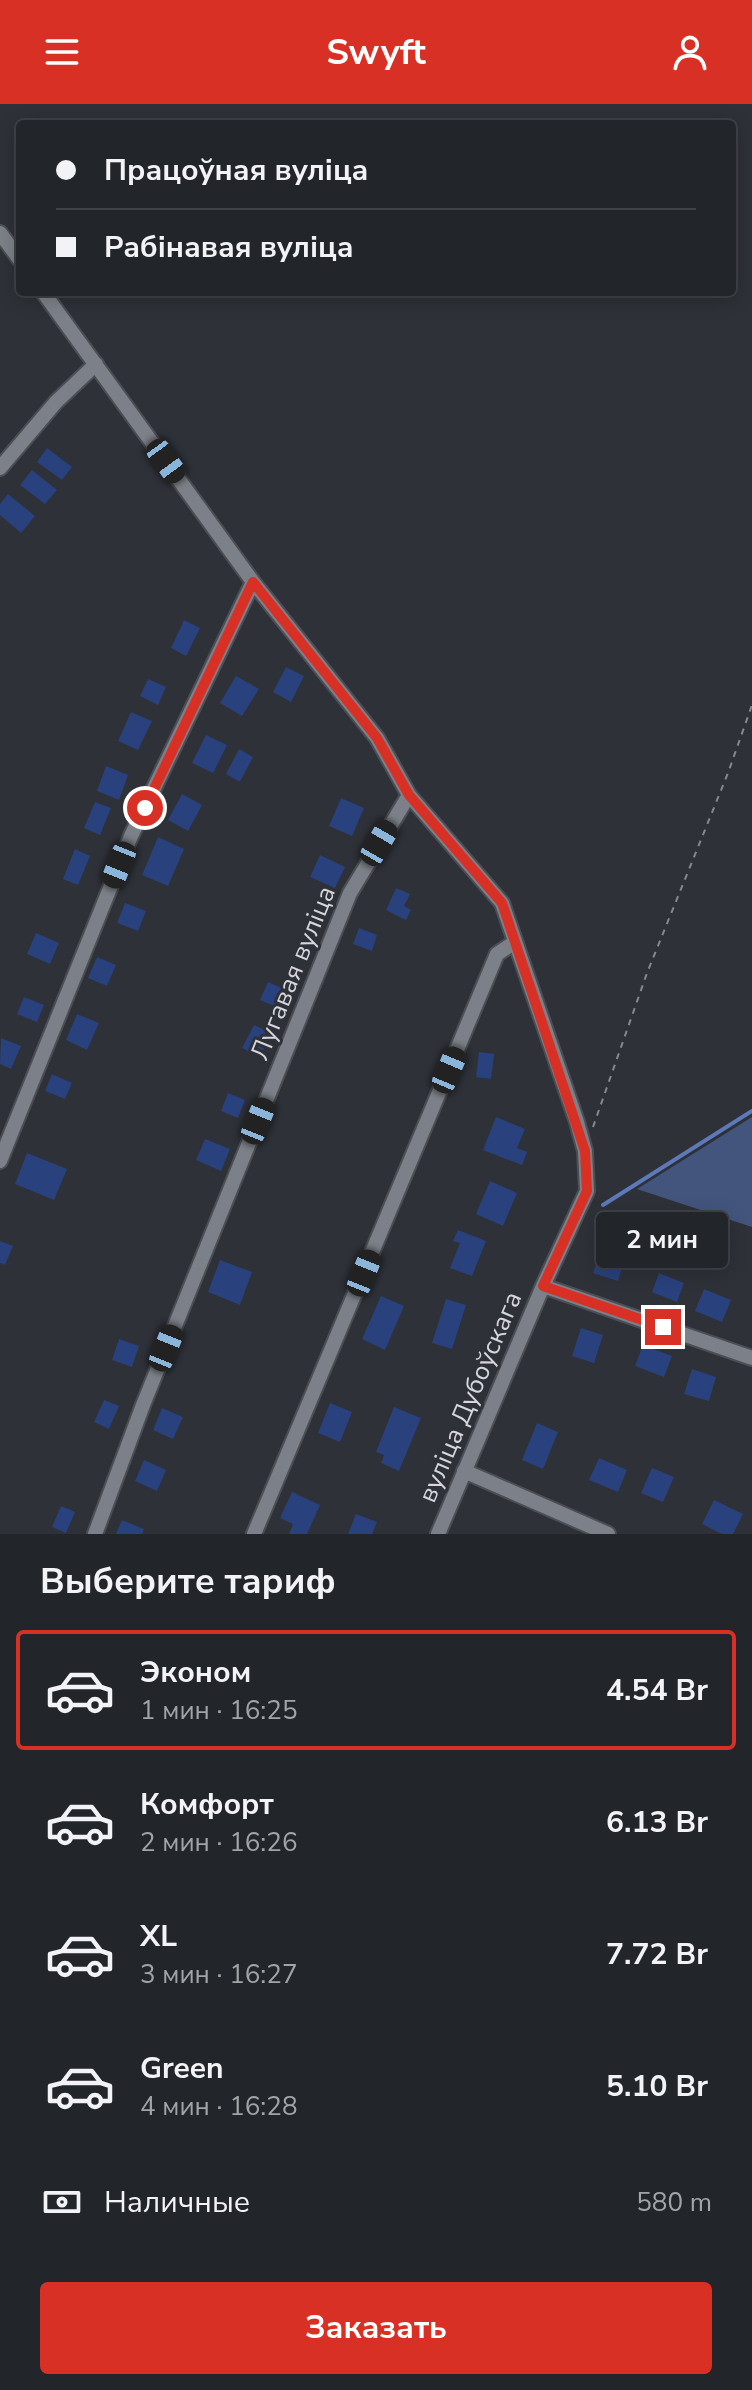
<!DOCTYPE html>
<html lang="ru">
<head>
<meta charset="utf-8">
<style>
	body { margin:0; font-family:"Nunito Sans",sans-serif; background:#2e3136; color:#f1f3f6; height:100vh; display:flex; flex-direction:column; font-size:30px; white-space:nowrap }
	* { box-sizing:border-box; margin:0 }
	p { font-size:26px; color:#a2a5a8 }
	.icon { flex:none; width:44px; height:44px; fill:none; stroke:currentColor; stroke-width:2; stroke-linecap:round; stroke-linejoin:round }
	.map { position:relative; height:1430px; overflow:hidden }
	.sheet { display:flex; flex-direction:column; background:#22252a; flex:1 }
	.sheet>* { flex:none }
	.top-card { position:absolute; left:16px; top:16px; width:720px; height:176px; border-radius:8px; box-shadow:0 4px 20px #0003,0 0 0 2px #3f4247; display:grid; align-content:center; height:176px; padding:0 40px; background:#22252a }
	.end { position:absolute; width:36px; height:36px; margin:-18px; border:10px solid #d93025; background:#fff; box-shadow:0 0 0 4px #fff }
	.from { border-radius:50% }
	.bubble { position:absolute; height:56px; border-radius:8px; background:#22252a; box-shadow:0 4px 20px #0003,0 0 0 2px #3f4247; font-size:26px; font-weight:700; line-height:56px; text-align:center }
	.car { position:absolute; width:24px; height:48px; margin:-24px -12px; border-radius:10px; box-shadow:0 0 6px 2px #0007; background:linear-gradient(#222 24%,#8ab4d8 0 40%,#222 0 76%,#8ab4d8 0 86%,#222 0) }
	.top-card b { display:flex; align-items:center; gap:28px; height:76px; font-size:30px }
	.top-card b+b { border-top:2px solid #3f4247 }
	.top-card i { width:20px; height:20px; background:#f1f3f6 }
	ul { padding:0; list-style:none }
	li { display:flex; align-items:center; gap:24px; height:120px; margin:0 16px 12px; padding:0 24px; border:4px solid transparent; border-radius:8px }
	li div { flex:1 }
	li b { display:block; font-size:30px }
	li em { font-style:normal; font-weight:700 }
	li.current { border-color:#d93025 }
	li>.icon { width:72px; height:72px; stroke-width:1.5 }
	h2 { padding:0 40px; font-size:36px; line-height:96px }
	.pay { display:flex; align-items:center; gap:20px; height:88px; padding:0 40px; font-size:30px }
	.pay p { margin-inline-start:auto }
	.primary-button { display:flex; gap:16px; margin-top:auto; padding:16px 40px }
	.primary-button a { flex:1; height:92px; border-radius:8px; background:#d93025; color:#fff; font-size:32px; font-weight:700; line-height:92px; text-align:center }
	header { display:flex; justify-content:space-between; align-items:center; height:104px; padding:0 40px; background:#d93025; color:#fff; font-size:36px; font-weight:700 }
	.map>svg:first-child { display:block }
	.green { fill:#43557d }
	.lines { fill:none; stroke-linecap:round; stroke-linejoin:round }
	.stream { stroke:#5d79b9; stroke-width:4 }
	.building { fill:#29417c }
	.minor-casing { stroke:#4b4e54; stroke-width:18 }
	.path { stroke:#86888e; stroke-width:2; stroke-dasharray:6 6; stroke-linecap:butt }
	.minor { stroke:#7c8088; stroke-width:14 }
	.route { stroke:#d93025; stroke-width:10 }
	.labels { text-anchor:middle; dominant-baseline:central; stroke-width:6; stroke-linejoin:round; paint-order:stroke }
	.street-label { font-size:26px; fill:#d5d7dc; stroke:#2e3138 }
</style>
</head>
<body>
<header><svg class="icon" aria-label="menu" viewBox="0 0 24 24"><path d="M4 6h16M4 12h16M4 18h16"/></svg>Swyft<svg class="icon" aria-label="person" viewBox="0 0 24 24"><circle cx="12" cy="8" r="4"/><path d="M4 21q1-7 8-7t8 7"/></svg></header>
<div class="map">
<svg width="752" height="1430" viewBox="0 0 752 1430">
	<rect width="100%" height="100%" fill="#2e3138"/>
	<path class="green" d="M752,1013V1123L637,1085Z"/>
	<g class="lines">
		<path class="stream" d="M603,1101L752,1007"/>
	</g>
	<path class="building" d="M47,344L72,363L62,376L37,358Z
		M32,366L57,386L45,400L20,381Z
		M8,390L35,412L21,429L0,411V400Z
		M184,516L200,524L186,552L171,544Z
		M286,563L304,572L291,598L273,588Z
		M236,572L259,585L242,612L220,599Z
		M148,575L166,583L158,601L140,592Z
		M131,608L152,617L138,646L118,637Z
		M206,631L227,641L213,669L192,659Z
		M239,645L253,653L240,678L226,670Z
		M106,662L128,671L119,696L97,687Z
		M182,690L202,701L188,727L168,716Z
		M341,694L364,704L352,732L329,722Z
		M95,698L111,704L100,731L84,724Z
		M158,733L184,745L168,782L142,771Z
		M75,745L90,752L78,781L63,775Z
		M320,751L345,763L335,784L310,773Z
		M396,784L410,790L404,802L411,806L406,816L386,806Z
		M125,799L146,807L138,827L117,819Z
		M359,824L377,831L372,847L353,840Z
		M36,829L59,839L50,860L27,850Z
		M97,853L116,861L107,882L88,874Z
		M268,878L284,885L277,903L260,896Z
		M24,893L44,901L37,918L17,910Z
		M77,910L99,919L87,946L66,936Z
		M254,921L271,929L260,953L242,944Z
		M1,934L21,942L11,965L0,960Z
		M479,948L494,950L491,975L476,973Z
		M52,970L72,979L65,995L45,987Z
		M228,989L245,996L238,1014L221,1007Z
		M496,1013L525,1025L517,1044L527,1048L522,1061L483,1046Z
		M205,1035L230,1045L221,1067L196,1056Z
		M27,1049L67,1065L54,1096L15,1080Z
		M490,1077L517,1089L503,1122L476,1110Z
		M458,1126L486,1137L472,1172L450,1164L460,1139L453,1137Z
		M0,1137L13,1142L5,1161L0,1159Z
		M601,1147L625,1155L618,1177L593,1169Z
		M220,1156L252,1168L240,1201L208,1188Z
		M659,1169L684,1179L677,1198L652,1188Z
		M704,1185L731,1196L722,1218L695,1207Z
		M381,1192L404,1202L385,1246L362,1235Z
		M446,1195L466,1201L452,1245L432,1239Z
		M581,1224L603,1231L594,1259L572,1252Z
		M119,1235L139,1242L132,1263L112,1256Z
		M643,1241L672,1252L664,1273L635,1262Z
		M692,1265L716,1273L709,1297L684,1290Z
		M104,1296L119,1302L109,1325L94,1318Z
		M330,1299L352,1308L340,1338L318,1329Z
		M394,1303L421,1314L399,1367L381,1359L384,1351L376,1348Z
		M162,1304L183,1313L173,1335L153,1326Z
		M537,1319L558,1328L543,1365L522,1356Z
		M599,1354L627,1366L618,1388L589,1376Z
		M144,1356L166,1366L157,1387L135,1377Z
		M652,1364L674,1373L663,1398L641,1389Z
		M292,1388L320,1401L307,1430H289L293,1420L280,1414Z
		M714,1396L743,1410L733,1430H722L702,1420Z
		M61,1402L75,1408L66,1429L52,1423Z
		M356,1410L377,1418L372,1430H348Z
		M122,1416L144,1425L142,1430H116Z"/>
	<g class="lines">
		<defs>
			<path id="minor" d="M0,129L20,156
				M43,188L253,478L377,634L409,691L502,799L577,1018L585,1047L587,1087L543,1182L438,1430
				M0,364L56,298L96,260
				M0,1057L131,732L253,478
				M543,1182L752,1254
				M464,1367L608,1430
				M95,1430L143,1301L350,789L409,691
				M254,1430L497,850L515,838"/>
		</defs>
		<use href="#minor" class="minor-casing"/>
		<path class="path" d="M593,1023L647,869L728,669L752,601"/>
		<use href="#minor" class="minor"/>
	</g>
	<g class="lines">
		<path class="route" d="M145,704L253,478L377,634L409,691L502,799L585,1047L587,1087L543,1182L663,1223"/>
	</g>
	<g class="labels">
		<g class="street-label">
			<text transform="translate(293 869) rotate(-68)">Лугавая вуліца</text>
			<text transform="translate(470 1293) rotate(-67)">вуліца Дубоўскага</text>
		</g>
	</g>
</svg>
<i class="end from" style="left:145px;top:704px"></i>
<i class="end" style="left:663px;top:1223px"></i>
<div class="bubble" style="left:596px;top:1108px;width:132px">2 мин</div>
<i class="car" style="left:166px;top:357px;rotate:144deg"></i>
<i class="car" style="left:379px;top:739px;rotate:30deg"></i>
<i class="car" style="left:119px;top:761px;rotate:202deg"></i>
<i class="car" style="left:449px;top:966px;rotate:23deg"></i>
<i class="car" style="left:258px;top:1017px;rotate:22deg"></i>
<i class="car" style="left:364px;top:1169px;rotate:22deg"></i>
<i class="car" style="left:166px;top:1244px;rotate:22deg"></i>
<div class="top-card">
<b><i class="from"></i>Працоўная вуліца</b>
<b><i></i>Рабінавая вуліца</b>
</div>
</div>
<section class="sheet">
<h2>Выберите тариф</h2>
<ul>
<li class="current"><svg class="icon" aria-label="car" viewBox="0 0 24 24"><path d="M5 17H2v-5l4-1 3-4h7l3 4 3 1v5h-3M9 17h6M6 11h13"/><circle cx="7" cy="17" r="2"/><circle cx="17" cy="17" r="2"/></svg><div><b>Эконом</b><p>1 мин · 16:25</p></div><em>4.54 Br</em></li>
<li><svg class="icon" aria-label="car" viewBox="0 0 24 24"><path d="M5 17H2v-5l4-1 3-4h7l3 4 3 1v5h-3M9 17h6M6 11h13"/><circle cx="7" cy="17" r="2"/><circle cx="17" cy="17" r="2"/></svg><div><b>Комфорт</b><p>2 мин · 16:26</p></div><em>6.13 Br</em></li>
<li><svg class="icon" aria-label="car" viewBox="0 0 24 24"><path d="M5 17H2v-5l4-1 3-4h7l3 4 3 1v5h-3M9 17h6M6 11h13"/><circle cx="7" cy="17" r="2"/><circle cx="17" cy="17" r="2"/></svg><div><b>XL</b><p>3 мин · 16:27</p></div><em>7.72 Br</em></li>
<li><svg class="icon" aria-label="car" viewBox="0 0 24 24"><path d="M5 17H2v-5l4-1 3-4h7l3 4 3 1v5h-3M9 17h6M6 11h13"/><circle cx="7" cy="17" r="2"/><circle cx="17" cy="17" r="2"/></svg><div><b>Green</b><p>4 мин · 16:28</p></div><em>5.10 Br</em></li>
</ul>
<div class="pay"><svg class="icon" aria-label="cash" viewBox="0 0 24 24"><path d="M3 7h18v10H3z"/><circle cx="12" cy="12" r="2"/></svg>Наличные<p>580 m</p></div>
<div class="primary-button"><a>Заказать</a></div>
</section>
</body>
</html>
